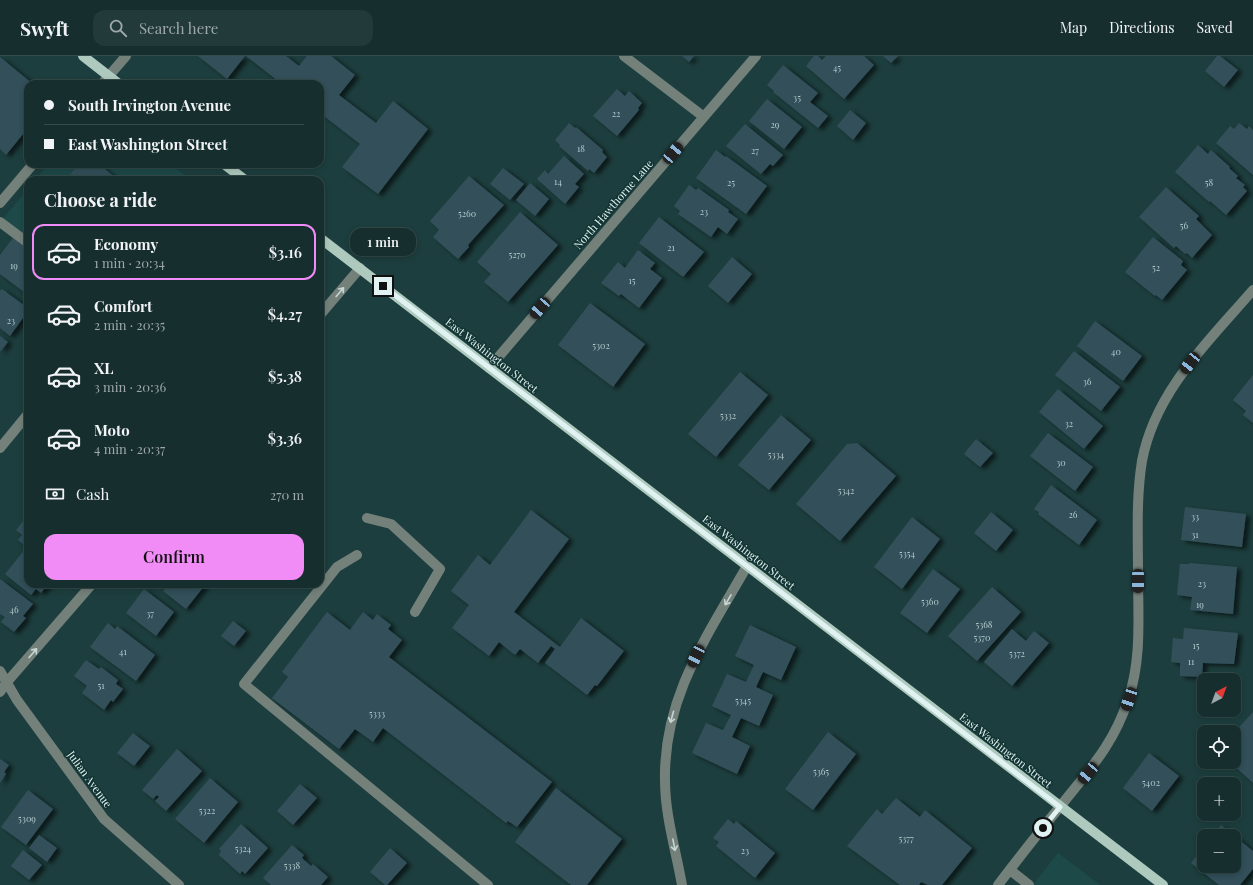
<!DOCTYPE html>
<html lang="en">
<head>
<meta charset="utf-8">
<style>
	body { margin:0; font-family:"Playfair Display",serif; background:#233a3a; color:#f1f3f6; height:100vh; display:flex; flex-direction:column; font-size:15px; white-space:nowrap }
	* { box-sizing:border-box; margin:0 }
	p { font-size:13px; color:#9ea8aa }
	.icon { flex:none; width:22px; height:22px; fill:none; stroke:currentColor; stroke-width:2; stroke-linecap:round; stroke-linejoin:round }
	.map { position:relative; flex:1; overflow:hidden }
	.panel { position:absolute; left:24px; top:120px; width:300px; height:412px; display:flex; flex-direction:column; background:#162e2e; border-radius:12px; box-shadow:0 2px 6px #0003,0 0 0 1px #354a4a }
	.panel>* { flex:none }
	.banner { position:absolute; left:24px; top:24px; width:300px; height:88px; border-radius:12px; box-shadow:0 2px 6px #0003,0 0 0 1px #354a4a; display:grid; align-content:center; height:88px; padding:0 20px; background:#162e2e }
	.needle { width:26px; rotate:41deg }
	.fabs { position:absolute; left:1197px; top:617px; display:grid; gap:8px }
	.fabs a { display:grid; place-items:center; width:44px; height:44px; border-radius:8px; background:#162e2e; box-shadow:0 2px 6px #0003,0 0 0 1px #354a4a; font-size:20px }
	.end { position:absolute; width:18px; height:18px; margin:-9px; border:5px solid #e0f3f2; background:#111; box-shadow:0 0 0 2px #111 }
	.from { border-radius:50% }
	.bubble { position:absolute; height:28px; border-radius:12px; background:#162e2e; box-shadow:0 2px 6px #0003,0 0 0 1px #354a4a; font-size:13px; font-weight:600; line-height:28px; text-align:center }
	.car { position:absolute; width:12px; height:24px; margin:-12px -6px; border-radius:5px; box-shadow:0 0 3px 1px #0007; background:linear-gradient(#222 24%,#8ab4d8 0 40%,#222 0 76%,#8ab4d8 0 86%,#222 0) }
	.banner b { display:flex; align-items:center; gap:14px; height:38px; font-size:15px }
	.banner b+b { border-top:1px solid #354a4a }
	.banner i { width:10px; height:10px; background:#f1f3f6 }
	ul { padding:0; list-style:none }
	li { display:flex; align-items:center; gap:12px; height:56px; margin:0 8px 6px; padding:0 12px; border:2px solid transparent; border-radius:12px }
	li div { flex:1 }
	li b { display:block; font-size:15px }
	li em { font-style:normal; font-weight:600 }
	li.active { border-color:#f18bf5 }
	li>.icon { width:36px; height:36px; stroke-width:1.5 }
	h2 { padding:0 20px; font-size:18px; line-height:48px }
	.pay { display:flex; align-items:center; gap:10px; height:44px; padding:0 20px; font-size:15px }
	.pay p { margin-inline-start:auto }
	.cta { display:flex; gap:8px; margin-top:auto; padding:8px 20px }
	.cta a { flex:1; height:46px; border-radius:12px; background:#f18bf5; color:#111; font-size:16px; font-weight:600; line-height:46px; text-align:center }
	header { display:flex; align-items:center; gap:24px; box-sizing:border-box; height:56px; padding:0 20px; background:#162e2e; border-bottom:1px solid #354a4a }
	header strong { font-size:19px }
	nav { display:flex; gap:22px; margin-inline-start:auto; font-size:14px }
	.search { width:280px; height:36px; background:#233a3a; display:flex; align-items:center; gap:10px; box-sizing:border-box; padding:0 14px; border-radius:12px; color:#9ea8aa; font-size:15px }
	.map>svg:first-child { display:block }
	.built { fill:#1d4a49 }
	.building { fill:#32505a; filter:url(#shadow) }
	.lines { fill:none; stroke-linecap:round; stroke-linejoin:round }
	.minor { stroke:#74817b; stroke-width:10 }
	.major { stroke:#aec9bd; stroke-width:10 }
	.oneway { stroke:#c5d6d4 }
	.route { stroke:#e0f3f2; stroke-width:5 }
	.labels { text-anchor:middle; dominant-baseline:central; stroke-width:3; stroke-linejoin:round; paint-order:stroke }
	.number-label { font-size:9px; fill:#b4cacc }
	.street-label { font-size:11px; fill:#e0f3f2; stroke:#123433 }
</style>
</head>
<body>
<header>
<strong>Swyft</strong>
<div class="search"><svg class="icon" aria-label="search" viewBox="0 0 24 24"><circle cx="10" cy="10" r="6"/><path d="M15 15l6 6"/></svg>Search here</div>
<nav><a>Map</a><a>Directions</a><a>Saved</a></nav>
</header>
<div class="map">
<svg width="1253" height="829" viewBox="0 0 1253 829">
	<defs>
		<filter id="shadow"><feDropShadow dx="4.5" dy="2.5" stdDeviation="2" flood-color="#0009"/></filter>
	</defs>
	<rect width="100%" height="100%" fill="#1d3e3e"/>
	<path class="built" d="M49,108H170L191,124H35Z
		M28,133V187L0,166Z
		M1058,797L1100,829H1033Z"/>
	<path class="building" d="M198,0H245L227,23Z
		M246,0H286L299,10L307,0H331L355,19L339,39L376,67L393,45L428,73L378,138L342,111L360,88L320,57V28H282Z
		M682,0H694L689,6Z
		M814,0H818L822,4L826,0H864L874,9L844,43L806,10Z
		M883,0H898L891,7Z
		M1217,0H1220L1238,14L1224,31L1205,15Z
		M0,1L33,28H28V72L6,99L0,93Z
		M783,9L818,37L810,46L828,60L818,72L773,36L774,35L767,29Z
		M617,33L625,40L629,35L642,47L638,52L639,54L617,80L593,60Z
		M767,43L802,71L784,93L749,65Z
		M850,54L866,67L853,84L837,70Z
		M569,67L575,72L576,71L603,94L602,96L607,101L594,117L589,113L588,115L559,90L560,89L555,84Z
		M1239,67L1247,73L1249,70L1253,74V119L1216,87L1230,70L1234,73Z
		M745,68L783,99L773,110L770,108L761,118L726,90Z
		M1198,89L1208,98L1211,94L1230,111L1229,112L1238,120L1236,122L1245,129L1243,131L1247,135L1226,159L1210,145L1209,146L1175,116Z
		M716,94L725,101L726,100L767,130L746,158L696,122Z
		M564,100L584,118L575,128L579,131L565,148L537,123L545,114L548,118Z
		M79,108H99L118,124H72L68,121Z
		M503,112L524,128L510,144L490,128Z
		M469,120L504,149L468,189L469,191L458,203L433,181L439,174L430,165Z
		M530,127L549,143L535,160L516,144Z
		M689,129L696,134L698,132L729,154L728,156L738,163L727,178L718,171L711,181L678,158L680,155L674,150Z
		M1166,131L1199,160L1196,163L1212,179L1192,202L1187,197L1185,198L1176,190L1174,192L1139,161Z
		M520,156L558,189L508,246L484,226L491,218L477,206Z
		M659,161L704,196L683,221L639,187Z
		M1153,181L1183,205L1181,209L1187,214L1162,244L1156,239L1155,240L1125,216Z
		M13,182L28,193V239L0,218V199Z
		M638,194L655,207L650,213L662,222L639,252L621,238L619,240L601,227L618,206L625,212Z
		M732,201L752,218L728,247L708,230Z
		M2,233L28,252V255L10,280L0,272V235Z
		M590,247L645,288L613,331L558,289Z
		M1095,265L1142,300L1123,325L1077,290Z
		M0,280L8,286L0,296Z
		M1074,295L1120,331L1101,355L1055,319Z
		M740,316L768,339L716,401L688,378Z
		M1253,319V367L1243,359L1246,355L1233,344Z
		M1058,333L1103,370L1084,393L1039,356Z
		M781,359L811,384L769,434L738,409Z
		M1048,377L1093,411L1075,435L1030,400Z
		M976,383L993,397L980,411L964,398Z
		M857,387L896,420L840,485L796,448L847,388Z
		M1051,429L1097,464L1079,489L1038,458L1039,456L1034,453Z
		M1185,451L1246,458L1242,491L1181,484Z
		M531,454L569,483L514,556L560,591L581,562L624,595L597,630L595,629L587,639L545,607L555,593L551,590L538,607L520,593L515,599L499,586L489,600L452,572L469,549L451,535L478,499L490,509Z
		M991,456L1013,474L996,495L974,477Z
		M28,459V492L18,484L22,479L16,474Z
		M912,461L940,483L902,533L874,511Z
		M26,492L28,493V528H48L41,537L36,533L31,539L5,518Z
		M1189,507L1237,511L1233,558L1190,554L1192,541L1177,539L1180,508H1189Z
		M933,513L960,533L927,577L900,557Z
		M0,523L33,548L23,560L26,562L14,576L1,566L5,561L0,558Z
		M159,528H204L205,529L186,553L163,535L165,533Z
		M992,531L1021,556L977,605L948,580Z
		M144,533L174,556L156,580L126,557Z
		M327,556L350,574L363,556L373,564L377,558L391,569L388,573L402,584L389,601L552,726L517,771L508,765L506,767L383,672L373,686L355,673L339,693L272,642L288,621L282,616Z
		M233,565L246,575L234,590L221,580Z
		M108,567L115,573L117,570L155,599L136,625L90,591Z
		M750,569L796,591L781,624L763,616L756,631L773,639L759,670L741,662L732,681L750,690L737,718L692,697L706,667L723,674L731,659L712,650L727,618L746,626L754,609L735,600Z
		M1184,572L1238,577L1234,608L1203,607L1202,621L1180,620V607L1171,606L1173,582L1183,583Z
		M1012,573L1026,585L1034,575L1049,587L1012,630L984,606Z
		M86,604L99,613L101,611L118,624L116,628L123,633L113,646L111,644L104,654L82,637L87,630L74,620Z
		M1253,656V727L1230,706H1234V677Z
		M828,676L856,698L813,754L785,733Z
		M133,677L150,690L134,710L117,697Z
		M177,693L202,715L166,755L155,745L159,741L157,739L153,743L142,734Z
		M1149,697L1179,720L1152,755L1123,732Z
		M0,703L9,709L4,716L6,718L0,727Z
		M210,722L238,746L204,787L175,763Z
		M300,728L317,742L293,769L277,755Z
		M556,732L622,783L587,829H571L515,786Z
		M28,734L53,753L26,789L1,771Z
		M896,742L920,761L925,754L972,792L942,829H928L921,826L919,829H900L847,790L877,753L882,758Z
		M728,763L734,768L736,765L775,797L755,822L716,790L719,786L713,782Z
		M241,768L268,792L245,818L242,815L240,818L219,799L221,795L219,793Z
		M1221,769L1253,795V813L1240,829H1219L1191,807L1204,790V810H1234V780H1212Z
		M39,779L57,792L47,806L29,792Z
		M292,789L304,799L302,802L311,810L313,808L328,821L321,829H271L263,822Z
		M390,792L407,807L387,829H385L370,816Z
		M23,794L42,809L29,824L11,810Z"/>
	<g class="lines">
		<path class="minor" d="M624,0L704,61
			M102,28L126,0
			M0,147L33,108
			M0,166L28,187
			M320,259L360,212
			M489,312L756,0
			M0,392L28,358
			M367,462L391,468L440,513L415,556
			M357,499L337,511L244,628L488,829
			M0,615L17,644L104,763L179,829
			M0,636L7,626L92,528
			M1010,814L1029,829
			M682,829C676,795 665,759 665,725C663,641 708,579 747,510
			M998,829C1018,803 1038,777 1059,752C1088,715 1113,690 1128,644C1142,604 1138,559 1138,517C1138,480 1136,442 1142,405C1155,335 1209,285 1253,234"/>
		<path class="major" d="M83,0L119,28
			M224,108L245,124
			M320,182L1163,829"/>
	</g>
	<defs><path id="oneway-shaft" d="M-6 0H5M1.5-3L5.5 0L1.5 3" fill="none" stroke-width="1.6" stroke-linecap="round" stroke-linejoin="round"/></defs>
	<g class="oneway">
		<use href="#oneway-shaft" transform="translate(340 236) rotate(-50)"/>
		<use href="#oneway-shaft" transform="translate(728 544) rotate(120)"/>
		<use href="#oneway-shaft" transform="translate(33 597) rotate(-49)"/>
		<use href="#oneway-shaft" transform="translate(672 661) rotate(105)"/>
		<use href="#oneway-shaft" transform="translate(674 789) rotate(79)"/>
	</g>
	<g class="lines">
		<path class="route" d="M383,230L1060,751L1043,772"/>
	</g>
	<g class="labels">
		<g class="number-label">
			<text x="837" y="11">45</text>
			<text x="797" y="41">35</text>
			<text x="616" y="57">22</text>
			<text x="775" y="68">29</text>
			<text x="581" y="92">18</text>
			<text x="755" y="94">27</text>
			<text x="558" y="125">14</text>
			<text x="731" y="126">25</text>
			<text x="1209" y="126">58</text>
			<text x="704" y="155">23</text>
			<text x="467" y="157">5260</text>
			<text x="1184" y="169">56</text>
			<text x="671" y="191">21</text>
			<text x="517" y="198">5270</text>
			<text x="14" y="209">19</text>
			<text x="1156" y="211">52</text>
			<text x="632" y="224">15</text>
			<text x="11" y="264">23</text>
			<text x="601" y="289">5302</text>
			<text x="1116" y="295">40</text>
			<text x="1087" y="325">36</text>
			<text x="728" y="359">5332</text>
			<text x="1069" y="367">32</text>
			<text x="776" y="398">5334</text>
			<text x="1061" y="406">30</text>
			<text x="846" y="434">5342</text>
			<text x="1073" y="458">26</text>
			<text x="1195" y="460">33</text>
			<text x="1195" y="478">31</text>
			<text x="907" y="497">5354</text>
			<text x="1202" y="527">23</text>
			<text x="930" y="545">5360</text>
			<text x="1200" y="548">19</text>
			<text x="14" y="553">46</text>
			<text x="150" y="557">37</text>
			<text x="984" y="568">5368</text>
			<text x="982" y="581">5370</text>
			<text x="1196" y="589">15</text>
			<text x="123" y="595">41</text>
			<text x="1017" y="597">5372</text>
			<text x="1191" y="605">11</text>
			<text x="101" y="629">51</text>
			<text x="743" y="644">5345</text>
			<text x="377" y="657">5333</text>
			<text x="821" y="715">5365</text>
			<text x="1151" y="726">5402</text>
			<text x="207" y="754">5322</text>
			<text x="27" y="762">5309</text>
			<text x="906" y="782">5377</text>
			<text x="243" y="792">5324</text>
			<text x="745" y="794">23</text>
			<text x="292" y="809">5338</text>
		</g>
		<g class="street-label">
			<text transform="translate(613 148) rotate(-49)">North Hawthorne Lane</text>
			<text transform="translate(492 299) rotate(38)">East Washington Street</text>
			<text transform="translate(749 496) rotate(38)">East Washington Street</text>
			<text transform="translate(1006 694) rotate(38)">East Washington Street</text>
			<text transform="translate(90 723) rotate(54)">Julian Avenue</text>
		</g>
	</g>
</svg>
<div class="fabs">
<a><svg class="needle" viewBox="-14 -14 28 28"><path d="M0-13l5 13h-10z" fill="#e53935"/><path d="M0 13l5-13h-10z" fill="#9ea8aa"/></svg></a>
<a><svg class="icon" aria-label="locate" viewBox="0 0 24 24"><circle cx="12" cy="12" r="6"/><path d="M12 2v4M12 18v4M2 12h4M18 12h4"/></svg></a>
<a>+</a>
<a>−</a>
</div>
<i class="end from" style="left:1043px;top:772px"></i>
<i class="end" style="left:383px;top:230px"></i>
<div class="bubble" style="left:350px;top:172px;width:66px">1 min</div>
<i class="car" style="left:673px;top:97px;rotate:40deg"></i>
<i class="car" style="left:540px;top:252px;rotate:221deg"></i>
<i class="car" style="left:1190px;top:307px;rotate:218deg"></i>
<i class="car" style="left:1138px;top:525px;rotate:180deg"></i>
<i class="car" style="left:696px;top:600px;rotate:206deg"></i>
<i class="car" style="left:1129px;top:643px;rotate:199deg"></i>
<i class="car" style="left:1088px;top:717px;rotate:220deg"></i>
<div class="banner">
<b><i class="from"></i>South Irvington Avenue</b>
<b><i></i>East Washington Street</b>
</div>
<section class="panel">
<h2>Choose a ride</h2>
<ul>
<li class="active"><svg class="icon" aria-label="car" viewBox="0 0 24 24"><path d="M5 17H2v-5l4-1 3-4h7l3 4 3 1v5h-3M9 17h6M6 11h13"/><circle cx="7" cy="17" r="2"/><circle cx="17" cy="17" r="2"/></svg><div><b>Economy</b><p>1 min · 20:34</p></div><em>$3.16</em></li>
<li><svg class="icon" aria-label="car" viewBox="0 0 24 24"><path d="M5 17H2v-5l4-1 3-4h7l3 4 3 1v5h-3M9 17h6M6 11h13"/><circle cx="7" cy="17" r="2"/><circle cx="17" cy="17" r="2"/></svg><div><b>Comfort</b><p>2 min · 20:35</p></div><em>$4.27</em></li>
<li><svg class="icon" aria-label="car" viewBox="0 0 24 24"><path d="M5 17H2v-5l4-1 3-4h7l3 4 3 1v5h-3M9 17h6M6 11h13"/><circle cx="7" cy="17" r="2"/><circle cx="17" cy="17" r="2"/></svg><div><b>XL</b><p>3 min · 20:36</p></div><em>$5.38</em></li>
<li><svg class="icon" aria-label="car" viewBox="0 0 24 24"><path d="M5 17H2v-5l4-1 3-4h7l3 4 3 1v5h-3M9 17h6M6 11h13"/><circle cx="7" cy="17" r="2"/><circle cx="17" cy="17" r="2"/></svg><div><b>Moto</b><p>4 min · 20:37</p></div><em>$3.36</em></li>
</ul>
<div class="pay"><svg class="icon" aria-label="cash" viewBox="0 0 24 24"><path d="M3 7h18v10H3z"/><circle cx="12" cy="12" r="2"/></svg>Cash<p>270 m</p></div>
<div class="cta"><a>Confirm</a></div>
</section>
</div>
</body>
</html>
